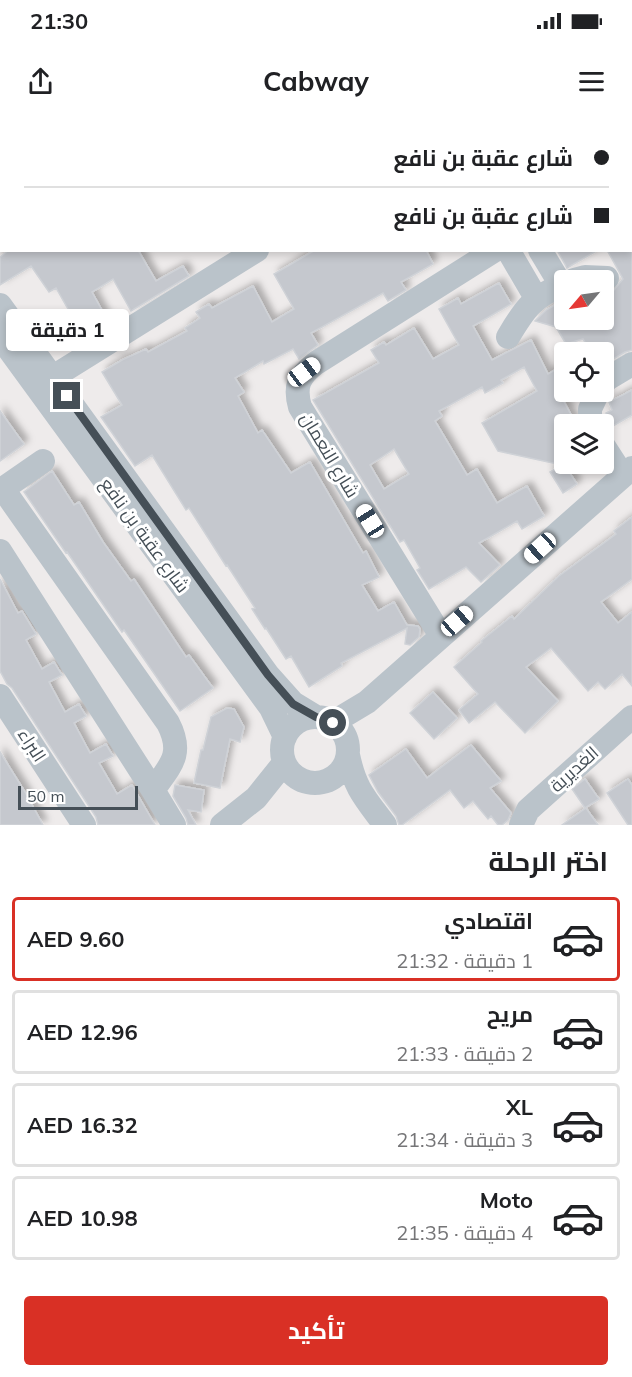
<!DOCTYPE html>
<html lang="ar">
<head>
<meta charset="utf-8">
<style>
	body { margin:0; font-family:Mulish,Cairo,sans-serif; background:#f2f2f2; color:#202124; direction:rtl; height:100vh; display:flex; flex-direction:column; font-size:22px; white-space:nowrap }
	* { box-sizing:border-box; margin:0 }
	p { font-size:20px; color:#757577 }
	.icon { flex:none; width:33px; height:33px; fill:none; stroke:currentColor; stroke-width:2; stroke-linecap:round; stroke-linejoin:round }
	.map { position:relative; height:705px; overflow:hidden; direction:ltr }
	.drawer { display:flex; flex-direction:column; background:#fff; flex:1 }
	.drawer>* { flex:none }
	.banner { position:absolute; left:0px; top:0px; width:633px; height:132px; box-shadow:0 3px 9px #0003; direction:rtl; display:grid; align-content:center; height:132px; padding:0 24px; background:#fff }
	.needle { width:39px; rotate:241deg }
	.controls { position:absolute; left:554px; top:150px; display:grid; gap:12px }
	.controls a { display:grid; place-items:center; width:60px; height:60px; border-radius:6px; background:#fff; box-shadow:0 3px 9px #0003; font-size:30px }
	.scale { position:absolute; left:18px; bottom:15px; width:120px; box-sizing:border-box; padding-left:6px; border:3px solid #454f57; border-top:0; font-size:16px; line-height:21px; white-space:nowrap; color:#454f57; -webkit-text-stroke:4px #fff; paint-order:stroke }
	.end { position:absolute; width:27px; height:27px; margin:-14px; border:8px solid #454f57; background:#fff; box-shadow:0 0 0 3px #fff }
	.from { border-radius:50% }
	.bubble { position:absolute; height:42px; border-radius:6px; background:#fff; box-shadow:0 3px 9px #0003; font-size:20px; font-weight:700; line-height:42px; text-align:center; direction:rtl }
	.car { position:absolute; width:18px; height:36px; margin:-18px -9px; border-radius:8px; box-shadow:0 0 4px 2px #0007; background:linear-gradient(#fff 24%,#345 0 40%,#fff 0 76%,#345 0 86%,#fff 0) }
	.banner b { display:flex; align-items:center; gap:21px; height:57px; font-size:22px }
	.banner b+b { border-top:2px solid #e0e0e0 }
	.banner i { width:15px; height:15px; background:#202124 }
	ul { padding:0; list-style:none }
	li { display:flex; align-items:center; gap:18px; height:84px; margin:0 12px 9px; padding:0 12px; border:3px solid #e0e0e0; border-radius:6px }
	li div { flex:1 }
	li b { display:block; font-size:22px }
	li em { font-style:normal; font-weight:700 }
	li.current { border-color:#d93025 }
	li>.icon { width:54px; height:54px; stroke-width:1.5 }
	h2 { padding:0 24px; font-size:27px; line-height:72px }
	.action { display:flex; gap:12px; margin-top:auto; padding:12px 24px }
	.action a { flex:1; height:69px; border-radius:6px; background:#d93025; color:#fff; font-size:24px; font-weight:700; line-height:69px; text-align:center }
	.status { display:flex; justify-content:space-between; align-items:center; height:42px; padding:0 30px; background:#fff; direction:ltr }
	.status svg { height:16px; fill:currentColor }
	header { display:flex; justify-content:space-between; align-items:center; height:78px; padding:0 24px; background:#fff; font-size:27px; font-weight:700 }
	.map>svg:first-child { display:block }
	.building { fill:#c5c8ce; stroke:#cfd2d7; stroke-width:1.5; fill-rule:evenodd; filter:url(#shadow) }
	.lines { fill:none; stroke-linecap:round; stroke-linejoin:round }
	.minor { stroke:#bac3ca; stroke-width:24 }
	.route { stroke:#454f57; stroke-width:8 }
	.labels { text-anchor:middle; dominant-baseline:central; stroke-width:6; stroke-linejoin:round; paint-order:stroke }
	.street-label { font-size:18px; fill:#454f57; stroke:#fff }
</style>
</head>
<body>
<div class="status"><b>21:30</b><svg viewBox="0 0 49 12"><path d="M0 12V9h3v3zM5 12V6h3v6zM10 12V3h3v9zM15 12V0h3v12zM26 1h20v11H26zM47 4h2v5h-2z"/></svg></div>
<header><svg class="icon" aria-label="menu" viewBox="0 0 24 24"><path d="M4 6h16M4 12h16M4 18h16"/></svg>Cabway<svg class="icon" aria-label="share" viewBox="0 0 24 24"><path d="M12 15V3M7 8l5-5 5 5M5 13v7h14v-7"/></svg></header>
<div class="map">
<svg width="632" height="705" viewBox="0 0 632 705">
	<defs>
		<filter id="shadow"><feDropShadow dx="4.5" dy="-4.5" stdDeviation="3" flood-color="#0004"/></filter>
	</defs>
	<rect width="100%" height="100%" fill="#eeebeb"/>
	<path class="building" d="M9,130H138L156,161L183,146L189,156L131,191L113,159L92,172L110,205L83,221L71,199L73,198L56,168L49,172L31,146L0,165V137Z
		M315,130H426L433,144L401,162L406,170L388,181L383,173L311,213L318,225L299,239L293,229L264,244L263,241L235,258L244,272L238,276L258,313L262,310L291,353L310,342L363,433L366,431L379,457L362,465L378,491L394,482L407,505L418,506L420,509L419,517L410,525L405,524L407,508L341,543L342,546L309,567L291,536L286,539L266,508L265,509L252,489L255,488L227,445L226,446L189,388L186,390L152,335L135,346L101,297L122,285L102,252L122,240L146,229L148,232L187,211L185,208L200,198L196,192L209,184L212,188L253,166L272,202L294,189L274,154Z
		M557,130H598L567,148Z
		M607,130H632V230L625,232L603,245V232L590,231L583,219L566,224L556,207L535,201L546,190L564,180V203L570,200H603V172L614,170L623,159Z
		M499,163L511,184L473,206L492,240L531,220L548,254L564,245V272L560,274L576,304H564V344L577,364L563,373L550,352L562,345L498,331L482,303L537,271L524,247L501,260L503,263L485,273L482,267L439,291L442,296L435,301L467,355L477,349L497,383L527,366L544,396L522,409L517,401L479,423L500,445L481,462L466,447L429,469L417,450L420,448L404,420L400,422L313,280L379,243L371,230L384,222L386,225L414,208L433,239L459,225L439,189L458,178L461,184ZM394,329L409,354L384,369L370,345Z
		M632,270V295L613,306L606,293L612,290L609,282Z
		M0,291L24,324L0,341Z
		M52,351L74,385L79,382L103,422L131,461L134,459L186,537L189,535L213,568L180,591L124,510L122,512L67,432L66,433L24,372Z
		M632,397V459L601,482L618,503L632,492V566L622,554L605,569L598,562L588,571L551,528L526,547L558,581L525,613L495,582L469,603L459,590L478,574L454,547L482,522L481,521L512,496L514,499L559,456L616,414L614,411Z
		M0,459L18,493L22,491L36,514L26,520L42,549L54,542L62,555L49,562L65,592L79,584L86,596L74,603L90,633L106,624L113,636L99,643L117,674L132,665L155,705H98L96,697L12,568L7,564L0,551Z
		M433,572L457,598L434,619L410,593Z
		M227,588L234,589L244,607L240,622L230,619L220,668L194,663L201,630H203L211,597Z
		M471,625L501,661L490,668L511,693L508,700L502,705H498L491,696L488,699L473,681L464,688L450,670L402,705H399L396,696L378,672L369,655L406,629L427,658Z
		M0,632L25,672L43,705H0Z
		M585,659L599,679L585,688L572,669Z
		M628,659L632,665V705H628L607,673Z
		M175,665L204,670L201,692L188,690L196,705H188L186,698L173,676Z
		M586,688L598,705H562Z"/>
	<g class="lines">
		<path class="minor" d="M179,0L180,2
			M588,0L589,2
			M466,2L468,0
			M508,130L536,178
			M540,130L561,165
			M574,160L585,157L607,158
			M0,185L268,555L293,583L316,597
			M0,217L271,588L285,617
			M508,217C525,188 533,177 564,164
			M39,262L53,257L257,130
			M603,264L607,259L632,244
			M590,304V289L598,272
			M603,325L623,356
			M0,371L43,341
			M0,431L153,670C171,645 184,634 168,603L3,369
			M441,516L300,287C294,266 299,256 316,243L495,130
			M0,576L84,705
			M282 630a33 33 0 1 1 66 0a33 33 0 1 1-66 0Z
			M332,603L367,582L632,348
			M348,635C355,669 365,678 385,705
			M153,670L174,705
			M222,705L256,678L284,643
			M521,705L528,690L632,597"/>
	</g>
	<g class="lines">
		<path class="route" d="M67,276L268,555L293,584L316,597L333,603"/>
	</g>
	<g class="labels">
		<g class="street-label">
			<text transform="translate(330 335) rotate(59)">شارع النعمان</text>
			<text transform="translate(145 415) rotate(54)">شارع عقبة بن نافع</text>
			<text transform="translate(32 625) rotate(57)">البراء</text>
			<text transform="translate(574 649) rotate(-42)">الغديرية</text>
		</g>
	</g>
</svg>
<div class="controls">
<a><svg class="needle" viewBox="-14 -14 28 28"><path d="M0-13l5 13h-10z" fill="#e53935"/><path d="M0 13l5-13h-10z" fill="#757577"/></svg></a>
<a><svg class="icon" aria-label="locate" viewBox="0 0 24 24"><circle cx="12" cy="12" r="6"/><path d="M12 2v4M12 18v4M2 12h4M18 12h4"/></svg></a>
<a><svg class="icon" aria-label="layers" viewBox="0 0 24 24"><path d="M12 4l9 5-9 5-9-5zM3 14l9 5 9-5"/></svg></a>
</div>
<div class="scale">50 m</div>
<i class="end from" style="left:333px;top:603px"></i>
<i class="end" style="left:67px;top:276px"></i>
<div class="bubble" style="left:6px;top:189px;width:123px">1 دقيقة</div>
<i class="car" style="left:304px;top:252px;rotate:53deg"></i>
<i class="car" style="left:370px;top:401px;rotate:328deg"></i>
<i class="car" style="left:540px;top:428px;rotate:228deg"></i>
<i class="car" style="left:457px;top:501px;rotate:49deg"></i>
<div class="banner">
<b><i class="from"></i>شارع عقبة بن نافع</b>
<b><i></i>شارع عقبة بن نافع</b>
</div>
</div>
<section class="drawer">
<h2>اختر الرحلة</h2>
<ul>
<li class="current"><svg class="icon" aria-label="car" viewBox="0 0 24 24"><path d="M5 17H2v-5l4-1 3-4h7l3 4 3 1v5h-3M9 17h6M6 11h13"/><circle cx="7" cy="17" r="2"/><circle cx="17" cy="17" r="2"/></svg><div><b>اقتصادي</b><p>1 دقيقة · 21:32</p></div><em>AED 9.60</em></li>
<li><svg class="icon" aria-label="car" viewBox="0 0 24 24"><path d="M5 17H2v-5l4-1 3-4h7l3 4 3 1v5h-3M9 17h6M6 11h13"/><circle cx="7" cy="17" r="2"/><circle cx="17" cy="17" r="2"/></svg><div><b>مريح</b><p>2 دقيقة · 21:33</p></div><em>AED 12.96</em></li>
<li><svg class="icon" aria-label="car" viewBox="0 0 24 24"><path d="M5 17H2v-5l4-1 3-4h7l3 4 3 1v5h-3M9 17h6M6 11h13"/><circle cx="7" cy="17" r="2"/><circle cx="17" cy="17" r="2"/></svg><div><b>XL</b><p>3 دقيقة · 21:34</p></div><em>AED 16.32</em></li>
<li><svg class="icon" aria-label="car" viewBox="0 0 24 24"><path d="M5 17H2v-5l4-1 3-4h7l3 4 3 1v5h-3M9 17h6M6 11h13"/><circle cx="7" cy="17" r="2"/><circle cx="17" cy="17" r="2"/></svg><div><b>Moto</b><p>4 دقيقة · 21:35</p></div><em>AED 10.98</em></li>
</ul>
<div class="action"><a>تأكيد</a></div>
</section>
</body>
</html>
